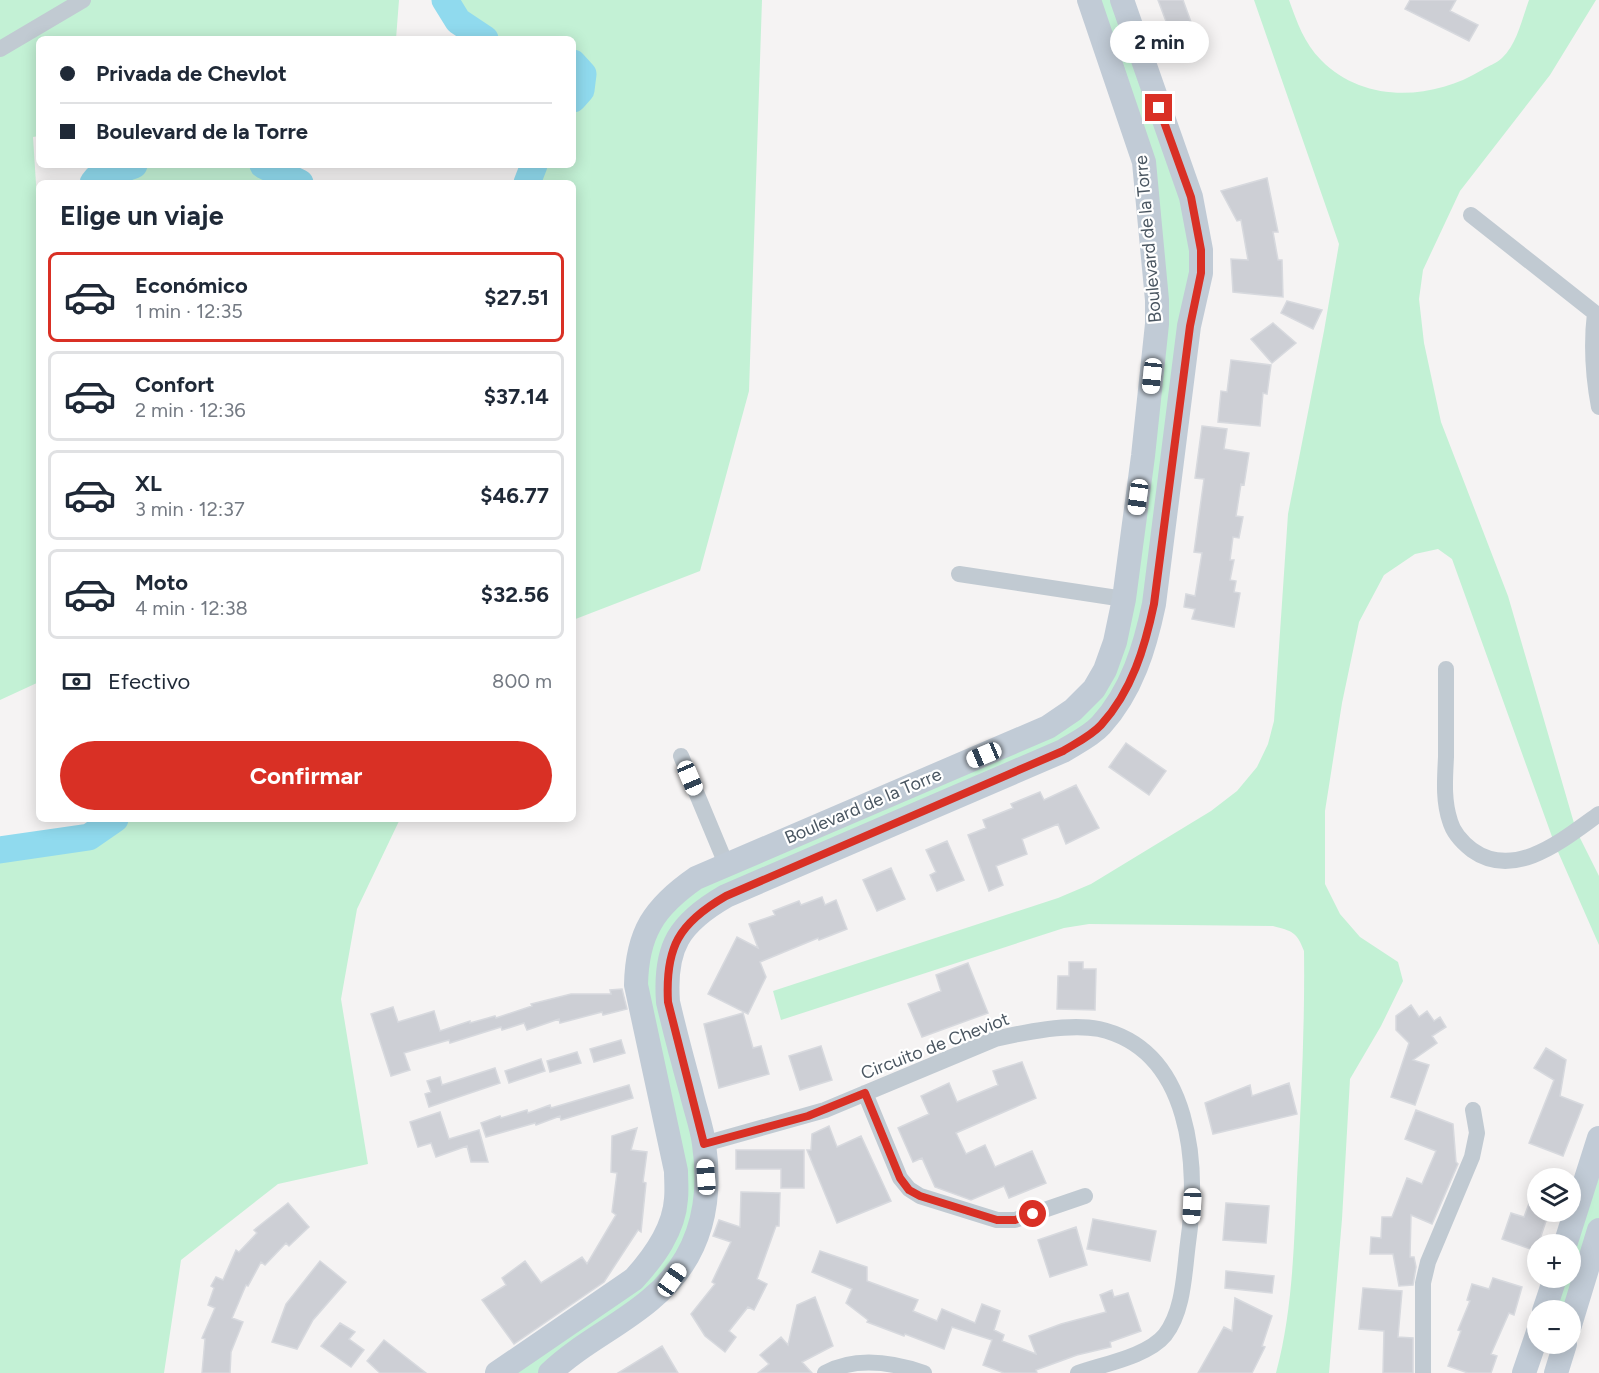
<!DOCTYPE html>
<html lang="es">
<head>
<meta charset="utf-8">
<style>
	body { margin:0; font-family:Figtree,sans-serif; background:#f6f6f7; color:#1f2937; height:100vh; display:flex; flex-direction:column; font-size:22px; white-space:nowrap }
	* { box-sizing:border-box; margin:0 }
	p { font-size:20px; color:#747a83 }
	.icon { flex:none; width:33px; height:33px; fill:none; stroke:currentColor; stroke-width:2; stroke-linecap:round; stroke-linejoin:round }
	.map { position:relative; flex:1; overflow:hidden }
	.sheet { position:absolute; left:36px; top:180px; width:540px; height:642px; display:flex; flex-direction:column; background:#fff; border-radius:9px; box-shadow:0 3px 15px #0003 }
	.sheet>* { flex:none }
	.banner { position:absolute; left:36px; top:36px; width:540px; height:132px; border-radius:9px; box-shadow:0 3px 15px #0003; display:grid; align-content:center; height:132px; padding:0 24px; background:#fff }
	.controls { position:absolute; left:1527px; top:1168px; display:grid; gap:12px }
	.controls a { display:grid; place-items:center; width:54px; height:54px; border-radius:50%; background:#fff; box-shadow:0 3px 15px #0003; font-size:30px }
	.end { position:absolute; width:27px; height:27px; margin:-14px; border:8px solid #d93025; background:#fff; box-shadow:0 0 0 3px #fff }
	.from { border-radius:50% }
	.bubble { position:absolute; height:42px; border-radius:21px; background:#fff; box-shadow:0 3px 15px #0003; font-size:20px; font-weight:700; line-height:42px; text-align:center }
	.car { position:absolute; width:18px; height:36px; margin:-18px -9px; border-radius:8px; box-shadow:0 0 4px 2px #0007; background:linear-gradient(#fff 24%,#345 0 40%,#fff 0 76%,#345 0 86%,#fff 0) }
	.banner b { display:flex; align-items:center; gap:21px; height:57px; font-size:22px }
	.banner b+b { border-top:2px solid #e0e1e3 }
	.banner i { width:15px; height:15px; background:#1f2937 }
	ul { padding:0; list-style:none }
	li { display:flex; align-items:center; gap:18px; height:90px; margin:0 12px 9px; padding:0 12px; border:3px solid #e0e1e3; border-radius:9px }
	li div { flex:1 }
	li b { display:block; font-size:22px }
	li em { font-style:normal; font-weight:700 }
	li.current { border-color:#d93025 }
	li>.icon { width:54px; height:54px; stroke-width:1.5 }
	h2 { padding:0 24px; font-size:27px; line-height:72px }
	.pay { display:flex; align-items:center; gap:15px; height:66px; padding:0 24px; font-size:22px }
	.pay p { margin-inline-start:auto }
	.cta { display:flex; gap:12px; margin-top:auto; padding:12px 24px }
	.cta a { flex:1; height:69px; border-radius:36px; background:#d93025; color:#fff; font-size:24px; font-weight:700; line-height:69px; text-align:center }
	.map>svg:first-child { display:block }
	.green { fill:#c3f1d5 }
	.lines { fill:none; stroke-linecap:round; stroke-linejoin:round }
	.river { stroke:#90daee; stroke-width:27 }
	.building { fill:#cdcfd5; stroke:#d7d9de; stroke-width:1.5 }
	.street { stroke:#c1cad2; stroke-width:16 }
	.secondary { stroke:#c1cbd6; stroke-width:24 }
	.route { stroke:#d93025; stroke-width:8 }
	.labels { text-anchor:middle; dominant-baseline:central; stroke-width:4.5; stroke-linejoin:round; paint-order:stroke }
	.street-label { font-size:18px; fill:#4a5661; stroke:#fff }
</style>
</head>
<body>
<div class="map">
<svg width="1599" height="1373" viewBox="0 0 1599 1373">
	<rect width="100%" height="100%" fill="#f5f3f3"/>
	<path class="green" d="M0,0H399L396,39H39V136L33,137L39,230V682L0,700Z
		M445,0H762L749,391L700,571L573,620V183H527L534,165H573V99L581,90L583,74L573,63V39H485L458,21Z
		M1089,0H1122L1197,222L1154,604L1100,726L703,909L666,980L704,1144L688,1257L550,1373H497L615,1293L676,1200L636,985L675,892L1048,727L1094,689L1143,456L1150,226Z
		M1254,0H1289C1297,22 1304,43 1321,60C1364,104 1433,100 1482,70C1488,66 1497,63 1502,58C1517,44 1522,19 1529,0H1596L1550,75L1460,191L1423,270L1419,299L1424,343L1441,422L1508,596L1576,830L1599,876V945L1555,845L1452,559L1438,549L1415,554L1384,575L1359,622L1342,703L1325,811V884L1340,914L1360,937L1398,962L1403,981L1381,1026L1350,1079L1342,1219L1329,1373H1276C1293,1310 1294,1243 1297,1179C1301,1103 1305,1027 1304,951C1297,932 1292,931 1273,926L1089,924L1064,928L781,1020L773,991L1058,898L1091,884L1211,811L1237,791L1257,767L1268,744L1274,721L1288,514L1324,331L1339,244Z
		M134,165H263L300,183H93L97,178Z
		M115,819H400L357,909L341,999L368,1164L278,1184L181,1260L164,1373H0V850L89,837Z
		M1599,1138V1230L1570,1311H1544L1555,1278H1570V1245Z"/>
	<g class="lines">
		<path class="river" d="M445,0L458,21L485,39
			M573,63L583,74L581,90L573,99
			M263,165L300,183
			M93,183L97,178L134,165
			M527,183L534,165
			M0,850L89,837L115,819"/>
	</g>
	<path class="building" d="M1158,0H1183L1199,44L1167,56L1157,28L1167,24Z
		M1410,0H1456L1450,11L1478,25L1469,41L1405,9Z
		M1267,178L1278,232H1273L1278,260H1282L1283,297L1233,292L1231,259L1248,260L1241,220L1237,221L1221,191Z
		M1287,301L1322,310L1313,329L1281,313Z
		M1273,323L1296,343L1272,363L1251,339Z
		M1231,360L1271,365L1267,394L1263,393L1260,426L1218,422L1221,391L1227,392Z
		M1202,426L1227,429L1224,449L1249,453L1244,485L1241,484L1236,516L1243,517L1239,538L1233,537L1230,560H1234L1230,580L1236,581L1234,592L1240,593L1234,627L1192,619L1195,609L1184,607L1186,594L1195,596L1202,553L1194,552L1204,479L1195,478Z
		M1126,743L1166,771L1149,795L1109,767Z
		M1076,785L1099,828L1066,844L1058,824L1022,839L1027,854L996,866L1003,885L989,891L968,835L986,828L983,820L1013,808L1011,804L1040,792L1044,800Z
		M947,841L964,880L937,891L930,875L936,872L926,850Z
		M891,868L905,899L877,911L863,880Z
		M822,897L825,905L836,900L847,929L819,940L818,938L760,962L766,977L748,1014L708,994L737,937L758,948L749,924L775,915L773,911L799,901L801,905Z
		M1069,962H1083V969H1096L1095,1010L1057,1009L1058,976H1069Z
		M968,963L988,1013L922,1037L908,1004L941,991L936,975Z
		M622,989L627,1009L603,1015L602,1012L560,1023L559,1019L527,1030L524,1023L502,1030L501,1027L450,1043L449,1040L404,1053L410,1070L391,1076L371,1014L393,1007L398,1022L434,1011L440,1031L470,1021V1023L495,1016L496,1018L532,1006L531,1004L571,994H611L610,990Z
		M1411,1005L1419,1017L1427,1011L1434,1021L1440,1017L1446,1027L1432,1036L1437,1043L1413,1060L1429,1065L1415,1105L1391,1097L1409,1043L1396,1030V1016Z
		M743,1013L753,1048L761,1046L769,1074L719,1088L704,1024Z
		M621,1040L625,1053L594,1062L590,1049Z
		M821,1046L832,1080L800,1090L789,1056Z
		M1546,1048L1566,1060L1560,1096L1583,1105L1563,1156L1529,1143L1554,1080L1534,1068Z
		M577,1052L581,1063L550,1072L547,1061Z
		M541,1059L545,1071L509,1083L505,1071Z
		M1022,1062L1036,1098L956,1133L966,1154L985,1145L995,1167L1032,1151L1046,1183L1009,1198L1004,1186L971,1200L935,1187L922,1158L913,1162L898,1128L929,1114L921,1096L949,1083L957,1102L998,1085L993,1071Z
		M495,1068L500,1083L429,1107L425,1094L431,1092L427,1081L440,1077L442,1085Z
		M1289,1083L1297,1114L1213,1134L1205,1103L1250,1085L1252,1096Z
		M629,1085L633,1098L561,1120L560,1116L536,1125L535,1123L486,1137L481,1123L500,1116L501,1118L527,1110L528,1113L550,1105L551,1108Z
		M1416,1110L1453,1124L1456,1162L1458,1164L1432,1224L1411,1215L1410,1257H1414L1416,1267L1413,1285L1399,1286L1393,1254H1370L1371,1237L1381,1238L1382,1217H1392L1407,1178L1422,1184L1436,1151L1405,1139Z
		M440,1112L449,1139L479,1130L488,1162H471L467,1146L436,1157L431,1143L418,1147L410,1122Z
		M829,1126L837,1147L861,1136L891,1201L837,1223L807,1150H811L812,1134Z
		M637,1128L631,1150L647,1152L643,1182L646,1183L641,1232L638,1230L604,1282L514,1344L482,1300L506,1285L502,1278L525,1261L541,1283L582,1257L587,1264L616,1215L612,1212L617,1173L611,1172L612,1136Z
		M736,1150H804V1188H781V1169H736Z
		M1536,1185H1538V1212H1549L1536,1251L1502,1239L1511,1213L1524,1217Z
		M741,1192L780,1193L779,1226H776L757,1279L767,1284L754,1310L748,1307L729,1331L736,1337L725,1352L705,1336L691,1314L715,1284L712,1282L731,1242L713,1236L719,1220L740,1227Z
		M288,1203L309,1227L289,1246L286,1243L265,1265L261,1262L248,1286L246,1285L232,1318L243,1322L231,1352L230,1373H202L205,1339L202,1338L215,1308L208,1305L214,1288L211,1286L216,1277L223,1280L236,1250L239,1252L257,1233L254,1230Z
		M1226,1203L1269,1206L1266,1243L1223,1240Z
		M1093,1219L1156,1231L1150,1261L1087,1249Z
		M1076,1227L1087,1265L1050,1277L1038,1240Z
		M820,1251L867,1267V1281L918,1300L913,1311L937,1321L942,1309L975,1323L982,1304L1000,1311L994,1330L1004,1335L1002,1341L1036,1354L1029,1336L1061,1324L1106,1312L1100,1295L1112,1290L1114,1297L1128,1293L1141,1331L1110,1342L1111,1347L1077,1355L1036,1370L1037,1373H1004L983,1365L992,1340L952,1327L944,1349L905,1334L904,1336L867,1322L868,1320L846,1303L852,1289L812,1272Z
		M320,1261L346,1282L313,1320L297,1349L272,1342L286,1304Z
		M1226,1271L1274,1276L1272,1293L1225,1288Z
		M1493,1278L1522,1287L1514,1315L1509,1313L1491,1354L1497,1356L1491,1373H1468L1448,1366L1461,1331L1458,1330L1470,1301L1467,1300L1472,1284L1489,1289Z
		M1363,1288L1402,1291L1398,1337L1413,1338V1373H1383L1384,1331L1359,1329Z
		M815,1297L833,1346L802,1362L812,1373H758L769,1364L760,1355L781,1337L788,1345L797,1305Z
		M1235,1298L1272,1316L1262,1346L1265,1347L1252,1373H1198L1224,1327L1232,1331Z
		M340,1323L355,1332L349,1339L364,1350L351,1367L321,1346Z
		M384,1340L426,1373H380L367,1361Z
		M662,1346L678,1373H618Z"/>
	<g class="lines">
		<path class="street" d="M0,49L83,0
			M1471,215L1595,313C1591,346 1593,375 1599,407
			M959,574L1124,599
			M1446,669C1446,698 1446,728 1446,757C1445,778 1443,800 1450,821C1453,832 1463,843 1472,850C1515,881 1564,839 1599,814
			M681,756L726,864
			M865,1093L900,1178L909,1189L920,1196L997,1220H1015L1085,1196
			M704,1144L825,1110L995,1039C1025,1032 1068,1023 1099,1029C1192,1050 1199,1166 1188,1243C1184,1273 1184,1310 1165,1335C1148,1356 1104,1364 1078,1373
			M825,1373C856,1356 892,1362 924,1373
			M1423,1373V1283L1428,1262L1472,1157L1477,1133L1473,1110"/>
		<path class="secondary" d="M1565,1245L1599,1138
			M1544,1311L1555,1278
			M1570,1325L1599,1230
			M497,1373L634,1279C654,1257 674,1230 676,1199C677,1190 676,1180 676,1171L636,985C637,933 654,907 696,878L1048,727L1073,710L1094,689L1105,670L1115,642L1124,599L1143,456L1157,324V300L1144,162L1089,0
			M550,1373C580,1344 618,1327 650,1300C699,1260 713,1206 704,1144C702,1127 695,1109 691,1091C683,1062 675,1032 668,1002C664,947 679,923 726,896L1063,751C1076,743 1091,736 1101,725C1132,691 1145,647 1154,604L1189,326L1201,273V250L1191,197L1122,0
			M1524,1373L1538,1332
			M1556,1373L1565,1344"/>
	</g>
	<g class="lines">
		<path class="route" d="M1033,1214L1015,1220H997L920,1196L909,1190L900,1178L865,1093L808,1116L704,1144L668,1002C665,947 679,923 726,896L1063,751C1076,743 1091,736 1101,725C1132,691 1145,647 1154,604L1190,326L1201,273V250L1191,197L1159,108"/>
	</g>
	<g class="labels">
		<g class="street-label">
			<text transform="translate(1148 239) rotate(-95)">Boulevard de la Torre</text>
			<text transform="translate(863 806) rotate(-23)">Boulevard de la Torre</text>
			<text transform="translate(935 1046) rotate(-21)">Circuito de Cheviot</text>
		</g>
	</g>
</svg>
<div class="controls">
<a><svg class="icon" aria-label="layers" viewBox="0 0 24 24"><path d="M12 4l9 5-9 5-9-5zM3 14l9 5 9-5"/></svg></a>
<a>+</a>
<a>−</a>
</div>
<i class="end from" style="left:1033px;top:1214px"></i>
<i class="end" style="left:1159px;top:108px"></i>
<div class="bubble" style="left:1110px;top:21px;width:99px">2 min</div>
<i class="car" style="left:1152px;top:376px;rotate:186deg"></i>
<i class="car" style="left:1138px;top:497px;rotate:188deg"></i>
<i class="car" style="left:984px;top:755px;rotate:247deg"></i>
<i class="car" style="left:690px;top:778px;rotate:157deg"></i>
<i class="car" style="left:706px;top:1177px;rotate:356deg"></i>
<i class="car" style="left:1192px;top:1206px;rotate:183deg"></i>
<i class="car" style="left:672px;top:1280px;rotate:35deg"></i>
<div class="banner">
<b><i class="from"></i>Privada de Chevlot</b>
<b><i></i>Boulevard de la Torre</b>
</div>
<section class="sheet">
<h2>Elige un viaje</h2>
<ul>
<li class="current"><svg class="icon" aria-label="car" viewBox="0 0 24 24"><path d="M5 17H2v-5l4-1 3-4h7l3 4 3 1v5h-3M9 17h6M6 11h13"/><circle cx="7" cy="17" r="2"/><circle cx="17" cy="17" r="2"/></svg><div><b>Económico</b><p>1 min · 12:35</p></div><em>$27.51</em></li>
<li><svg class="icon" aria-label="car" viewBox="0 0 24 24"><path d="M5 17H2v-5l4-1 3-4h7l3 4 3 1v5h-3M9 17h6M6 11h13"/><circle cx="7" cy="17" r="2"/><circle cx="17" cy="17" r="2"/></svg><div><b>Confort</b><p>2 min · 12:36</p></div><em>$37.14</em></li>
<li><svg class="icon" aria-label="car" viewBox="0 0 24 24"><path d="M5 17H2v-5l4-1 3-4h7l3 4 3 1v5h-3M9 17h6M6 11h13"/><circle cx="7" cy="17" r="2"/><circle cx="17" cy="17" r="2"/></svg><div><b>XL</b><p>3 min · 12:37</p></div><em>$46.77</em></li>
<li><svg class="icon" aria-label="car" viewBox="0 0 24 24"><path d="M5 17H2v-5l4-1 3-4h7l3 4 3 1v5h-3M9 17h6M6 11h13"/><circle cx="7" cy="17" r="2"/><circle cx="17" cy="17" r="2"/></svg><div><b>Moto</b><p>4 min · 12:38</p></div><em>$32.56</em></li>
</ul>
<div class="pay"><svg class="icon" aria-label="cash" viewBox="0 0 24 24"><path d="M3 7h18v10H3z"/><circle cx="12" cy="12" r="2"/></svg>Efectivo<p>800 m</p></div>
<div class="cta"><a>Confirmar</a></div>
</section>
</div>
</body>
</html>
